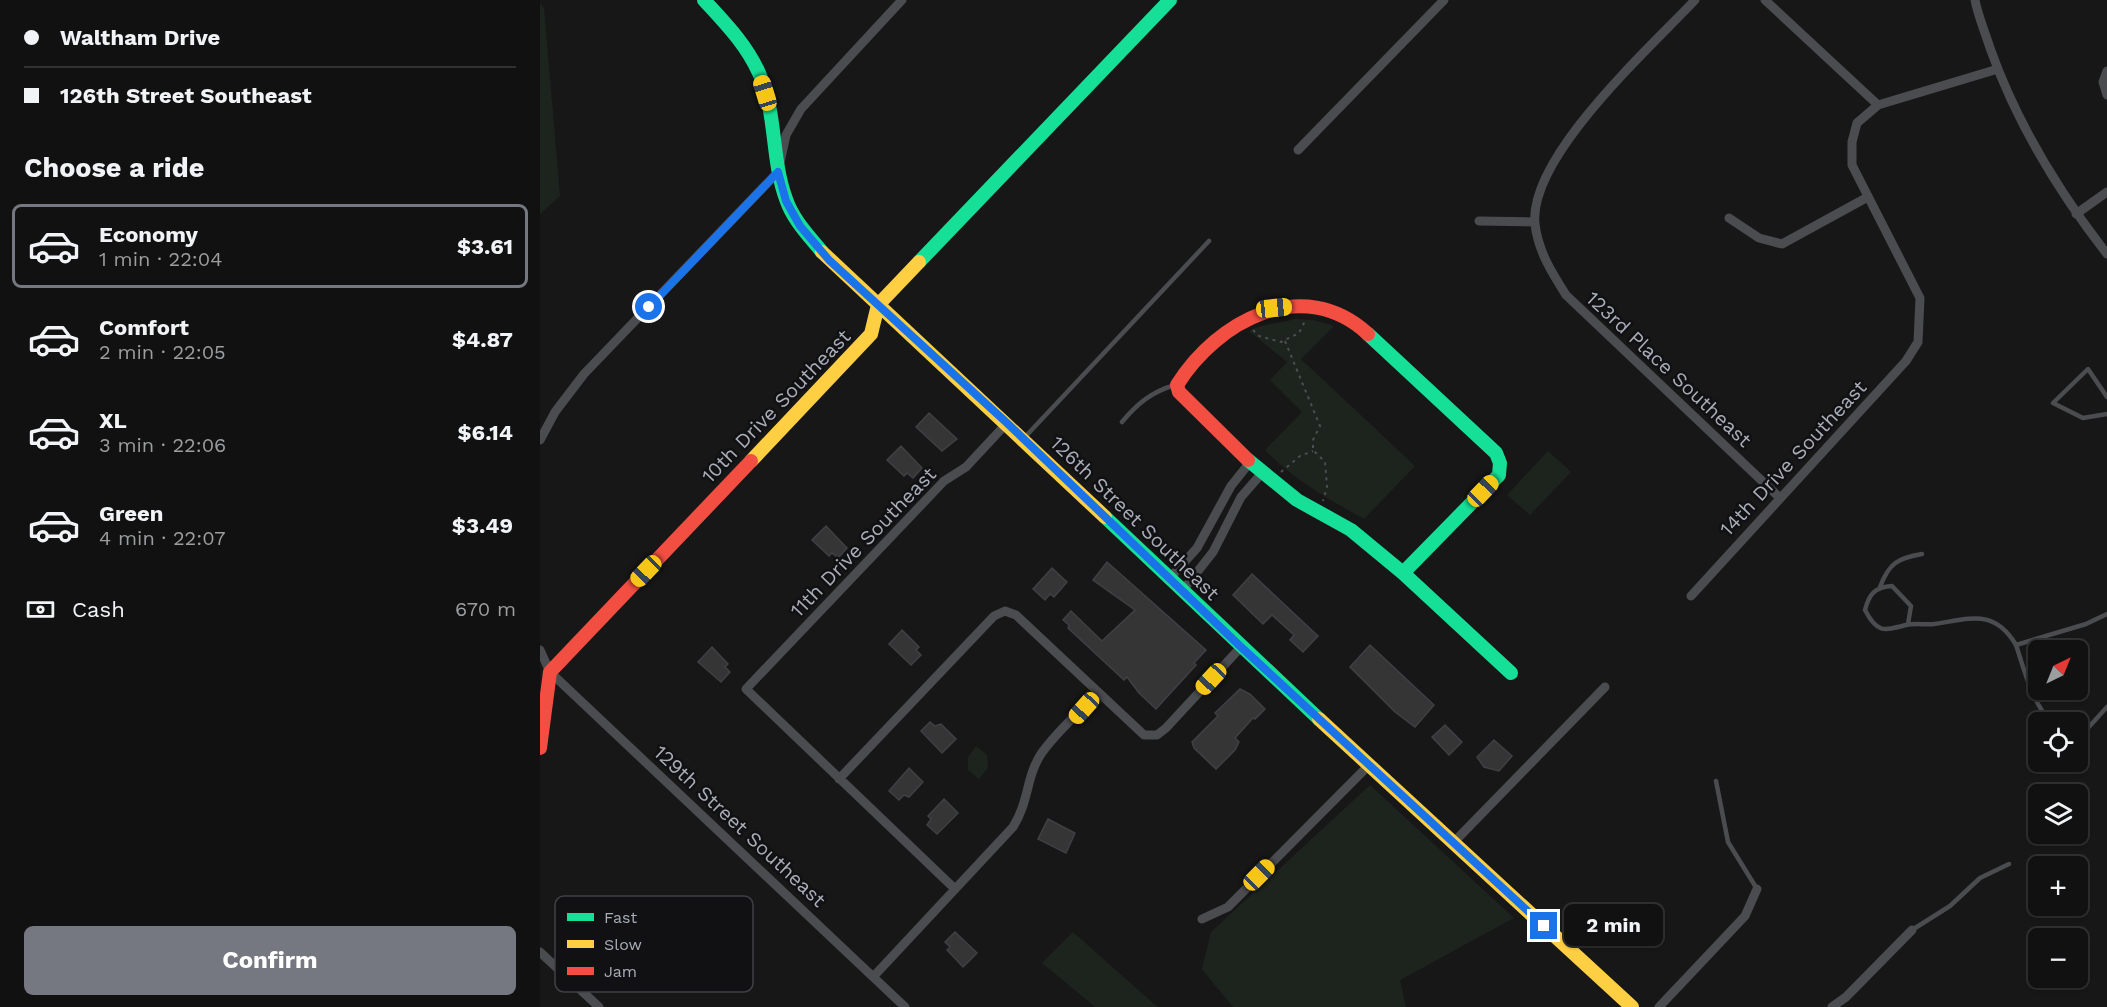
<!DOCTYPE html>
<html lang="en">
<head>
<meta charset="utf-8">
<style>
	body { margin:0; font-family:"Work Sans",sans-serif; background:#1e1f1f; color:#f1f3f6; height:100vh; display:flex; flex-direction:column; font-size:22px; white-space:nowrap }
	* { box-sizing:border-box; margin:0 }
	p { font-size:20px; color:#9c9d9f }
	.icon { flex:none; width:33px; height:33px; fill:none; stroke:currentColor; stroke-width:2; stroke-linecap:round; stroke-linejoin:round }
	.map { position:relative; flex:1; overflow:hidden }
	.side { display:flex; flex-direction:column; background:#111; width:540px }
	.side>* { flex:none }
	.hud { display:grid; align-content:center; height:132px; padding:0 24px; background:#111 }
	.needle { width:39px; rotate:43deg }
	.fabs { position:absolute; left:1488px; top:640px; display:grid; gap:12px }
	.fabs a { display:grid; place-items:center; width:60px; height:60px; border-radius:9px; background:#111; box-shadow:0 2px 4px #0004,0 0 0 2px #303131; font-size:30px }
	.end { position:absolute; width:27px; height:27px; margin:-14px; border:8px solid #1a73e8; background:#fff; box-shadow:0 0 0 3px #fff }
	.from { border-radius:50% }
	.bubble { position:absolute; height:42px; border-radius:9px; background:#111; box-shadow:0 2px 4px #0004,0 0 0 2px #303131; font-size:20px; font-weight:700; line-height:42px; text-align:center }
	.car { position:absolute; width:18px; height:36px; margin:-18px -9px; border-radius:8px; box-shadow:0 0 4px 2px #0007; background:linear-gradient(#f5c518 24%,#345 0 40%,#f5c518 0 76%,#345 0 86%,#f5c518 0) }
	.hud b { display:flex; align-items:center; gap:21px; height:57px; font-size:22px }
	.hud b+b { border-top:2px solid #303131 }
	.hud i { width:15px; height:15px; background:#f1f3f6 }
	ul { padding:0; list-style:none }
	li { display:flex; align-items:center; gap:18px; height:84px; margin:0 12px 9px; padding:0 12px; border:3px solid transparent; border-radius:9px }
	li div { flex:1 }
	li b { display:block; font-size:22px }
	li em { font-style:normal; font-weight:700 }
	li.selected { border-color:#757880 }
	li>.icon { width:54px; height:54px; stroke-width:1.5 }
	h2 { padding:0 24px; font-size:27px; line-height:72px }
	.pay { display:flex; align-items:center; gap:15px; height:66px; padding:0 24px; font-size:22px }
	.pay p { margin-inline-start:auto }
	.action { display:flex; gap:12px; margin-top:auto; padding:12px 24px }
	.action a { flex:1; height:69px; border-radius:9px; background:#757880; color:#fff; font-size:24px; font-weight:700; line-height:69px; text-align:center }
	main { display:flex; flex:1; min-height:0 }
	.map>svg:first-child { display:block }
	.green { fill:#1d241e }
	.building { fill:#353536; stroke:#3f4043; stroke-width:1.5 }
	.lines { fill:none; stroke-linecap:round; stroke-linejoin:round }
	.path { stroke:#4d4e52; stroke-width:2; stroke-dasharray:3 4.5; stroke-linecap:butt }
	.lane { stroke:#4b4c50; stroke-width:4.5 }
	.street { stroke:#4b4c50; stroke-width:9 }
	.fast { stroke:#16e098; stroke-width:14 }
	.slow { stroke:#ffcf43; stroke-width:14 }
	.jam { stroke:#f24e42; stroke-width:14 }
	.route { stroke:#1a73e8; stroke-width:8 }
	.labels { text-anchor:middle; dominant-baseline:central; stroke-width:5; stroke-linejoin:round; paint-order:stroke }
	.street-label { font-size:20px; fill:#a8adb8; stroke:#111113 }
	.key { fill:#111113; stroke:#3e4045; stroke-width:1.5 }
	.key-label { font-size:16px; fill:#a8adb8 }
</style>
</head>
<body>
<main>
<section class="side">
<div class="hud">
<b><i class="from"></i>Waltham Drive</b>
<b><i></i>126th Street Southeast</b>
</div>
<h2>Choose a ride</h2>
<ul>
<li class="selected"><svg class="icon" aria-label="car" viewBox="0 0 24 24"><path d="M5 17H2v-5l4-1 3-4h7l3 4 3 1v5h-3M9 17h6M6 11h13"/><circle cx="7" cy="17" r="2"/><circle cx="17" cy="17" r="2"/></svg><div><b>Economy</b><p>1 min · 22:04</p></div><em>$3.61</em></li>
<li><svg class="icon" aria-label="car" viewBox="0 0 24 24"><path d="M5 17H2v-5l4-1 3-4h7l3 4 3 1v5h-3M9 17h6M6 11h13"/><circle cx="7" cy="17" r="2"/><circle cx="17" cy="17" r="2"/></svg><div><b>Comfort</b><p>2 min · 22:05</p></div><em>$4.87</em></li>
<li><svg class="icon" aria-label="car" viewBox="0 0 24 24"><path d="M5 17H2v-5l4-1 3-4h7l3 4 3 1v5h-3M9 17h6M6 11h13"/><circle cx="7" cy="17" r="2"/><circle cx="17" cy="17" r="2"/></svg><div><b>XL</b><p>3 min · 22:06</p></div><em>$6.14</em></li>
<li><svg class="icon" aria-label="car" viewBox="0 0 24 24"><path d="M5 17H2v-5l4-1 3-4h7l3 4 3 1v5h-3M9 17h6M6 11h13"/><circle cx="7" cy="17" r="2"/><circle cx="17" cy="17" r="2"/></svg><div><b>Green</b><p>4 min · 22:07</p></div><em>$3.49</em></li>
</ul>
<div class="pay"><svg class="icon" aria-label="cash" viewBox="0 0 24 24"><path d="M3 7h18v10H3z"/><circle cx="12" cy="12" r="2"/></svg>Cash<p>670 m</p></div>
<div class="action"><a>Confirm</a></div>
</section>
<div class="map">
<svg width="1567" height="1007" viewBox="0 0 1567 1007">
	<rect width="100%" height="100%" fill="#171717"/>
	<path class="green" d="M0,4L4,8L20,196L0,214Z
		M754,319L773,320L794,326L761,359L875,466L824,519C787,498 755,481 725,450L762,412L730,380L747,362L709,331C724,323 738,324 754,319Z
		M1008,451L1031,472L990,515L967,495Z
		M436,746L447,755L448,768L439,779L428,770V757Z
		M830,785L974,918L860,980L866,1007H693L662,969L671,932Z
		M533,932L614,1004L619,1007H555L502,963Z"/>
	<path class="building" d="M389,413L417,439L402,451L376,427Z
		M361,446L382,468L373,478L367,473L364,476L347,460Z
		M286,526L307,548L298,558L292,553L289,556L272,540Z
		M567,562L666,650L654,663L656,665L616,709L599,693L587,677L584,680L528,628L529,625L523,620L531,611L562,641L595,610L553,580Z
		M512,568L527,582L514,597L510,594L505,600L493,589Z
		M712,574L778,636L763,652L750,640L754,635L732,615L723,624L693,595Z
		M362,630L379,647L376,650L381,655L371,665L349,644Z
		M830,645L894,705L875,727L855,712L810,667Z
		M172,647L188,664L185,667L190,672L181,682L158,662Z
		M700,689L710,694L725,709L715,719L713,718L695,738L699,742L695,750L676,769L654,748L652,742L678,716L675,713Z
		M390,722L395,726L401,724L416,739L402,753L381,731Z
		M905,725L922,742L909,755L892,737Z
		M954,740L972,756L959,771L944,767L937,757Z
		M369,768L383,782L369,797L364,795L359,800L349,791Z
		M404,799L418,813L397,834L387,825L391,819L388,816Z
		M508,819L535,833L526,853L498,839Z
		M415,932L437,953L423,967L407,950L410,947L405,942Z"/>
	<g class="lines">
		<path class="path" d="M713,330L719,336L741,342L759,333L765,321
			M745,341L780,426L773,440V450L785,462L787,487L783,501
			M741,472L760,456L773,451"/>
		<path class="lane" d="M1567,397L1548,369L1513,403L1543,418L1567,414
			M582,422C597,404 611,392 635,385
			M485,437L669,241
			M1340,587C1349,563 1358,558 1382,554
			M1368,624L1371,606L1352,586C1335,587 1329,594 1325,610C1337,633 1343,631 1366,625C1375,623 1385,625 1394,624C1430,619 1454,608 1476,645
			M1512,723C1492,703 1485,672 1476,645L1546,624L1567,614
			M1538,739L1567,707
			M1176,781L1188,842L1217,889
			M1372,930L1410,906L1440,878L1469,864"/>
		<path class="street" d="M1155,0C1111,47 988,157 995,224C998,251 1012,273 1026,295L1240,498
			M1225,0L1338,105
			M1435,0C1438,16 1445,32 1450,48C1477,124 1518,191 1567,254
			M1567,71L1563,82L1567,95
			M758,150L904,0
			M1536,214L1567,192
			M1189,218L1219,238L1242,244L1326,198
			M939,221L995,222
			M0,440L15,412L44,374L238,172L246,135L261,109L362,0
			M630,578L657,548L691,486L711,461
			M643,590L673,552L701,497L722,473
			M1151,596L1366,361L1378,342L1380,298L1312,165V142L1317,123L1338,105L1458,69
			M0,650L10,672L365,1007
			M299,779L454,616L465,611L476,615L604,735H617L626,728L701,647
			M914,842L1065,687
			M415,889L206,689L404,481L426,467L467,423
			M662,919L688,907L829,765
			M0,952L59,1007
			M334,976L473,827C489,802 486,777 501,754C516,732 540,712 558,692
			M1119,1007L1205,916L1217,889
			M1292,1007L1306,997L1372,930"/>
		<path class="fast" d="M164,0C185,23 206,44 219,73C237,113 231,159 246,199C253,220 269,236 282,252
			M379,262L630,0
			M828,334L956,453L960,463L959,475L863,573
			M708,460L757,500L811,530L863,573L971,673
			M565,517L779,719"/>
		<path class="slow" d="M282,252L565,517
			M211,461L331,334L338,305L379,262
			M779,719L1092,1007"/>
		<path class="jam" d="M708,460L639,392L637,385C677,321 763,274 828,334
			M0,748L10,672L211,461"/>
	</g>
	<g class="lines">
		<path class="route" d="M109,307L238,172L246,201L260,226L289,260L467,423L701,647L1004,926"/>
	</g>
	<g class="labels">
		<g class="street-label">
			<text transform="translate(1129 369) rotate(43)">123rd Place Southeast</text>
			<text transform="translate(236 406) rotate(-46)">10th Drive Southeast</text>
			<text transform="translate(1253 458) rotate(-47)">14th Drive Southeast</text>
			<text transform="translate(595 518) rotate(44)">126th Street Southeast</text>
			<text transform="translate(323 542) rotate(-46)">11th Drive Southeast</text>
			<text transform="translate(200 826) rotate(43)">129th Street Southeast</text>
		</g>
	</g>
	<rect x="15" y="896" width="198" height="96" rx="9" class="key"/>
	<rect x="27" y="913" width="27" height="8" fill="#16e098"/>
	<rect x="27" y="940" width="27" height="8" fill="#ffcf43"/>
	<rect x="27" y="967" width="27" height="8" fill="#f24e42"/>
	<g class="key-label">
		<text x="64" y="923">Fast</text>
		<text x="64" y="950">Slow</text>
		<text x="64" y="977">Jam</text>
	</g>
</svg>
<div class="fabs">
<a><svg class="needle" viewBox="-14 -14 28 28"><path d="M0-13l5 13h-10z" fill="#e53935"/><path d="M0 13l5-13h-10z" fill="#9c9d9f"/></svg></a>
<a><svg class="icon" aria-label="locate" viewBox="0 0 24 24"><circle cx="12" cy="12" r="6"/><path d="M12 2v4M12 18v4M2 12h4M18 12h4"/></svg></a>
<a><svg class="icon" aria-label="layers" viewBox="0 0 24 24"><path d="M12 4l9 5-9 5-9-5zM3 14l9 5 9-5"/></svg></a>
<a>+</a>
<a>−</a>
</div>
<i class="end from" style="left:109px;top:307px"></i>
<i class="end" style="left:1004px;top:926px"></i>
<div class="bubble" style="left:1024px;top:904px;width:99px">2 min</div>
<i class="car" style="left:225px;top:93px;rotate:343deg"></i>
<i class="car" style="left:734px;top:308px;rotate:84deg"></i>
<i class="car" style="left:943px;top:491px;rotate:44deg"></i>
<i class="car" style="left:106px;top:571px;rotate:224deg"></i>
<i class="car" style="left:671px;top:679px;rotate:223deg"></i>
<i class="car" style="left:544px;top:708px;rotate:222deg"></i>
<i class="car" style="left:719px;top:875px;rotate:45deg"></i>
</div>
</main>
</body>
</html>
